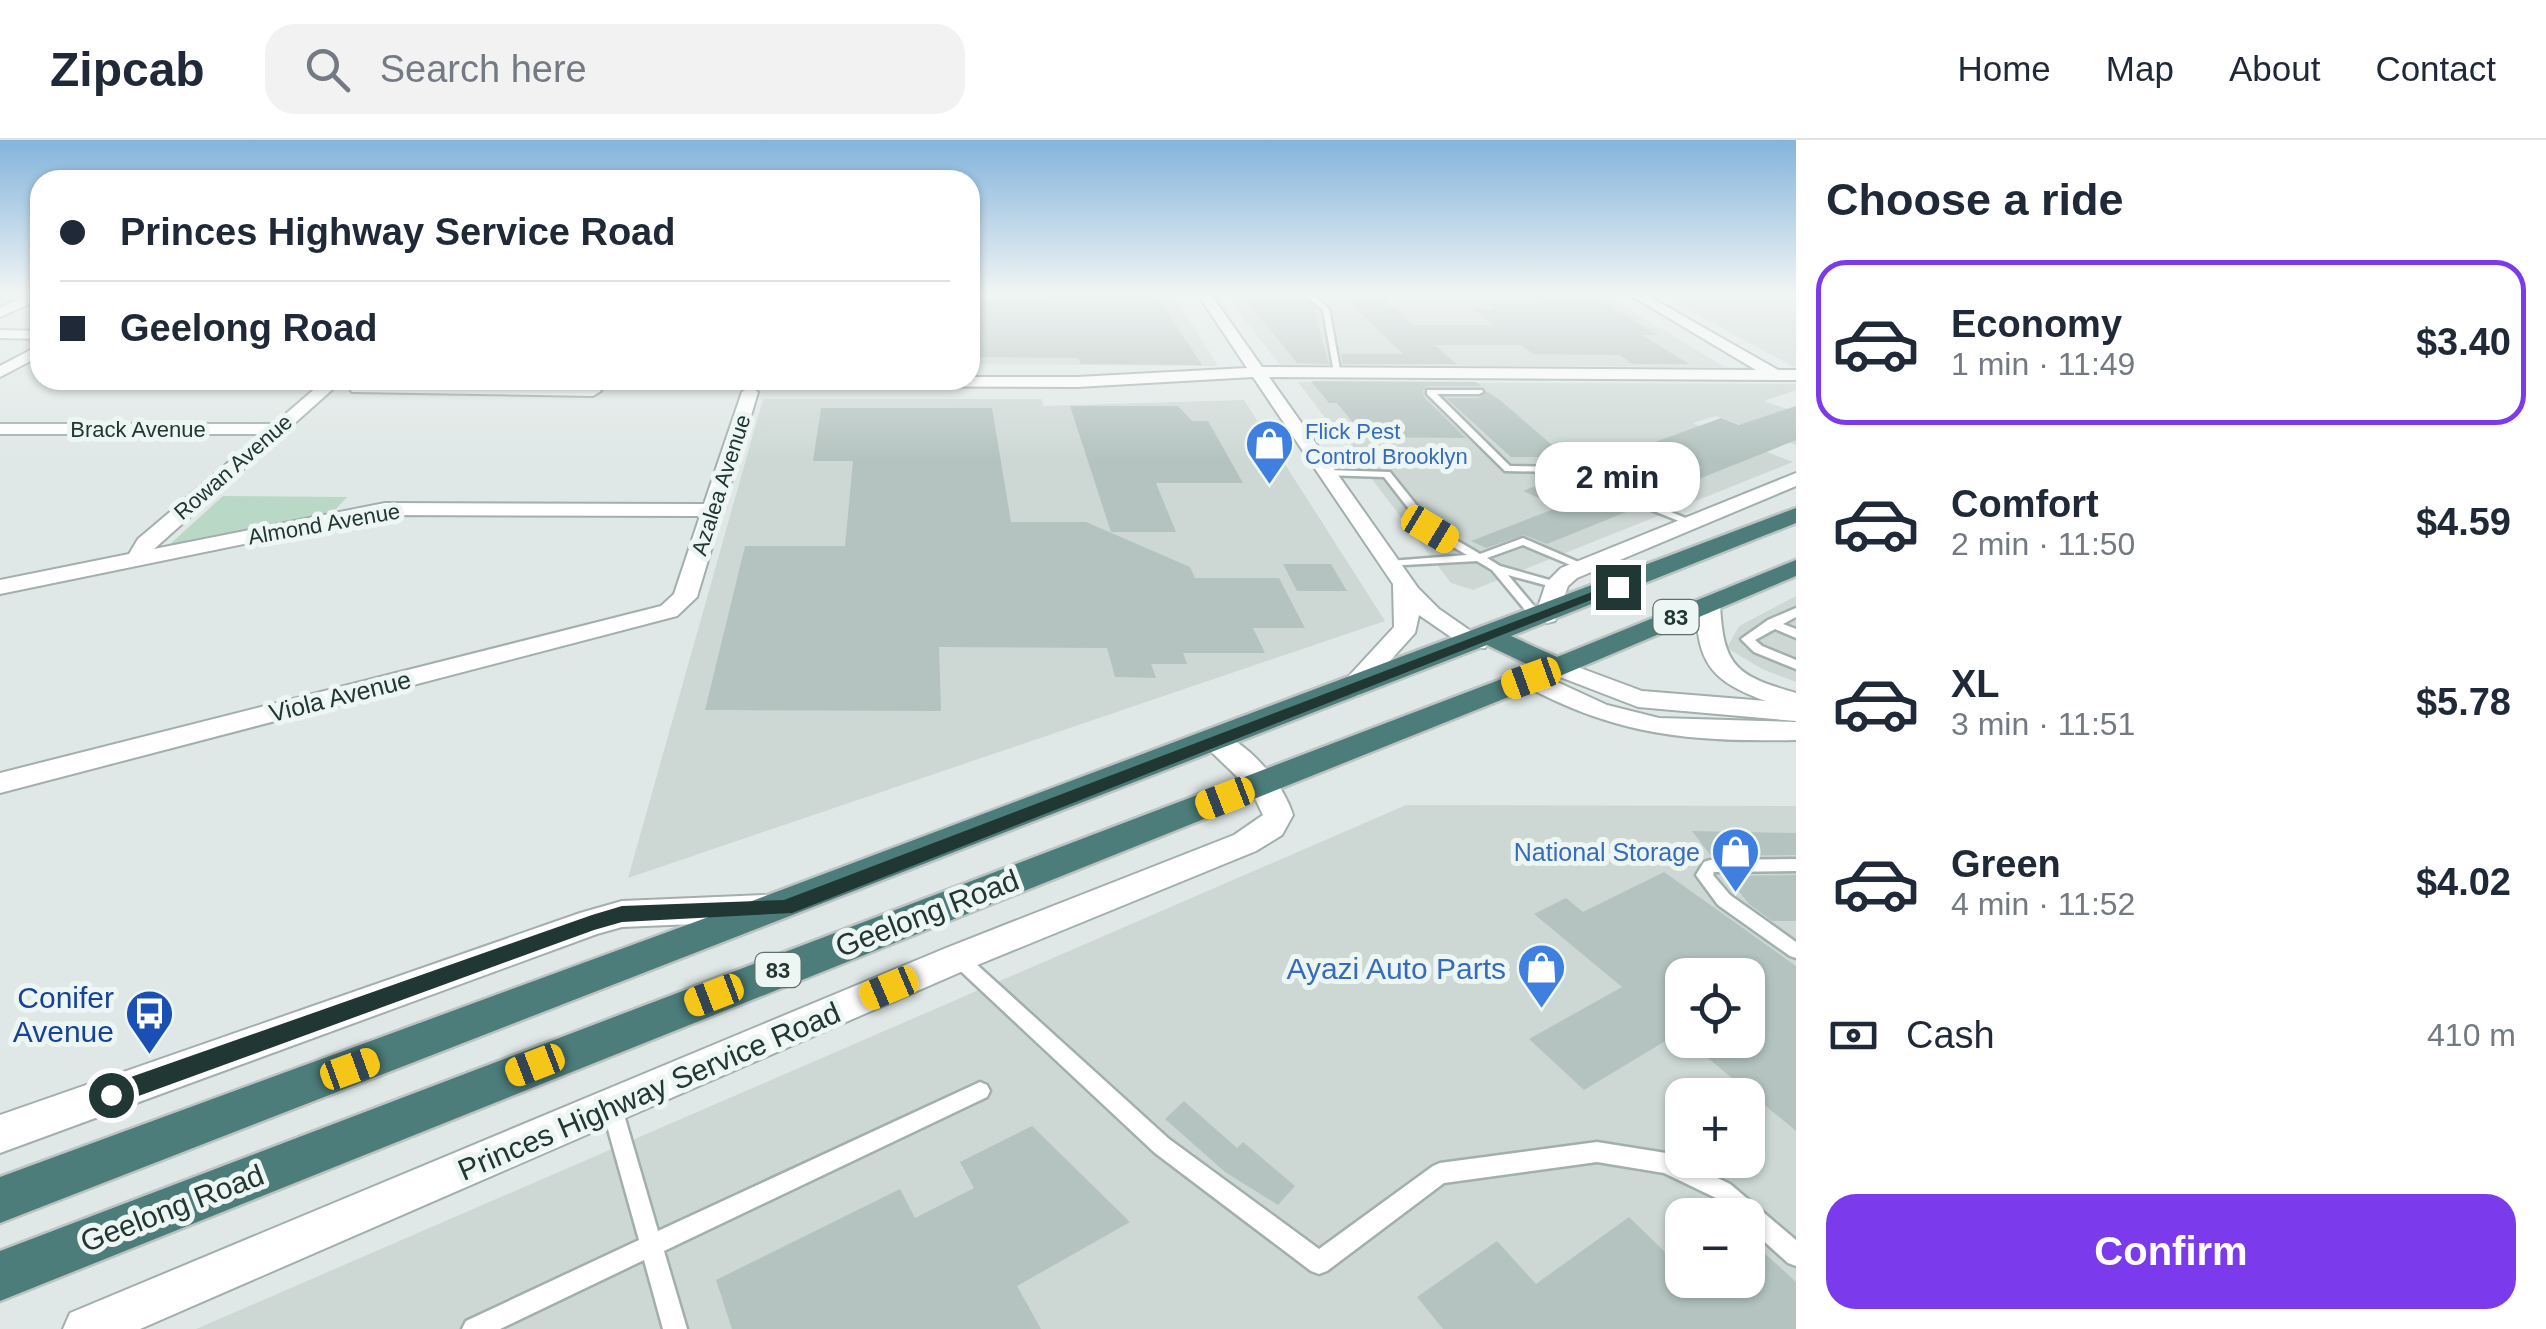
<!DOCTYPE html>
<html lang="en">
<head>
<meta charset="utf-8">
<style>
	body { margin:0; font-family:Helvetica,sans-serif; background:#f2f2f3; color:#1f2937; height:100vh; display:flex; flex-direction:column; font-size:38px; white-space:nowrap }
	* { box-sizing:border-box; margin:0 }
	p { font-size:32px; color:#747a83 }
	.icon { flex:none; width:55px; height:55px; fill:none; stroke:currentColor; stroke-width:2; stroke-linecap:round; stroke-linejoin:round }
	.map { position:relative; flex:1; overflow:hidden }
	.panel { display:flex; flex-direction:column; background:#fff; width:750px }
	.panel>* { flex:none }
	.banner { position:absolute; left:30px; top:30px; width:950px; height:220px; border-radius:30px; box-shadow:0 2px 8px #0004; display:grid; align-content:center; height:220px; padding:0 30px; background:#fff }
	.fabs { position:absolute; left:1665px; top:818px; display:grid; gap:20px }
	.fabs a { display:grid; place-items:center; width:100px; height:100px; border-radius:20px; background:#fff; box-shadow:0 2px 8px #0004; font-size:50px }
	.end { position:absolute; width:45px; height:45px; margin:-22px; border:12px solid #213734; background:#fff; box-shadow:0 0 0 5px #fff }
	.from { border-radius:50% }
	.bubble { position:absolute; height:70px; border-radius:30px; background:#fff; box-shadow:0 2px 8px #0004; font-size:32px; font-weight:700; line-height:70px; text-align:center }
	.car { position:absolute; width:30px; height:60px; margin:-30px -15px; border-radius:12px; box-shadow:0 0 8px 2px #0007; background:linear-gradient(#f5c518 24%,#345 0 40%,#f5c518 0 76%,#345 0 86%,#f5c518 0) }
	.banner b { display:flex; align-items:center; gap:35px; height:95px; font-size:38px }
	.banner b+b { border-top:2px solid #e0e1e3 }
	.banner i { width:25px; height:25px; background:#1f2937 }
	ul { padding:0; list-style:none }
	li { display:flex; align-items:center; gap:30px; height:165px; margin:0 20px 15px; padding:0 10px; border:5px solid transparent; border-radius:30px }
	li div { flex:1 }
	li b { display:block; font-size:38px }
	li em { font-style:normal; font-weight:700 }
	li.selected { border-color:#7c3aed }
	li>.icon { width:90px; height:90px; stroke-width:1.5 }
	h2 { padding:0 30px; font-size:45px; line-height:120px }
	.pay { display:flex; align-items:center; gap:25px; height:110px; padding:0 30px; font-size:38px }
	.pay p { margin-inline-start:auto }
	.action { display:flex; gap:20px; margin-top:auto; padding:20px 30px }
	.action a { flex:1; height:115px; border-radius:30px; background:#7c3aed; color:#fff; font-size:40px; font-weight:700; line-height:115px; text-align:center }
	header { display:flex; align-items:center; gap:60px; box-sizing:border-box; height:140px; padding:0 50px; background:#fff; border-bottom:2px solid #e0e1e3 }
	header strong { font-size:48px }
	nav { display:flex; gap:55px; margin-inline-start:auto; font-size:35px }
	.search { width:700px; height:90px; background:#f2f2f3; display:flex; align-items:center; gap:25px; box-sizing:border-box; padding:0 35px; border-radius:30px; color:#747a83; font-size:38px }
	main { display:flex; flex:1; min-height:0 }
	.map>svg:first-child { display:block }
	.built { fill:#cdd8d5; fill-rule:evenodd }
	.green { fill:#b9d8c6 }
	.building { fill:#b4c3bf }
	.lines { fill:none; stroke-linecap:round; stroke-linejoin:round }
	.service-casing { stroke:#a2afad; stroke-width:5 }
	.minor-casing { stroke:#a2afad; stroke-width:4 }
	.trunk-casing { stroke:#bcc3c2; stroke-width:5 }
	.service { fill:#fff; fill-rule:evenodd }
	.minor { fill:#fff; fill-rule:evenodd }
	.trunk { fill:#4c7d7a; fill-rule:evenodd }
	.route { fill:#213734 }
	.labels { text-anchor:middle; dominant-baseline:central; stroke-width:10; stroke-linejoin:round; paint-order:stroke }
	.far-street-label { font-size:22px; fill:#213734; stroke:#eef6f3 }
	.far-shop-label { font-size:22px; fill:#366cbe; stroke:#eef6f3; text-anchor:start }
	.shield { fill:#eef6f3; stroke:#5e706d; stroke-width:2.5 }
	.shield-label { font-size:22px; font-weight:bold; fill:#213734 }
	.street-label { font-size:25px; fill:#213734; stroke:#eef6f3 }
	.shop-label { font-size:25px; fill:#366cbe; stroke:#eef6f3; text-anchor:end }
	.near-street-label { font-size:30px; fill:#213734; stroke:#eef6f3 }
	.near-shop-label { font-size:30px; fill:#366cbe; stroke:#eef6f3; text-anchor:end }
	.near-transit-label { font-size:30px; fill:#164399; stroke:#eef6f3; text-anchor:end }
</style>
</head>
<body>
<header>
<strong>Zipcab</strong>
<div class="search"><svg class="icon" aria-label="search" viewBox="0 0 24 24"><circle cx="10" cy="10" r="6"/><path d="M15 15l6 6"/></svg>Search here</div>
<nav><a>Home</a><a>Map</a><a>About</a><a>Contact</a></nav>
</header>
<main>
<div class="map">
<svg width="1796" height="1189" viewBox="0 0 1796 1189">
	<rect width="100%" height="100%" fill="#dfe8e6"/>
	<path class="built" d="M970,155H1174L1218,226L970,224Z
		M1225,155L1607,156L1725,227L1280,225Z
		M1663,156H1796V227H1794Z
		M1298,242L1796,244V250L1764,261L1796,272V305L1716,276L1692,283L1793,322L1473,450L1451,443Z
		M763,259H1041L1044,266L1244,260L1385,481L628,738Z
		M1796,456V542L1762,529L1727,508L1739,486Z
		M1406,665L1796,666V1189H196ZM1682,835H1748V900H1682ZM1682,955H1748V1020H1682ZM1682,1075H1748V1140H1682Z"/>
	<path class="green" d="M223,356L347,357L332,373L168,406Z"/>
	<path class="building" d="M1042,156H1157L1202,225L1081,224L1078,218L970,217V160L1044,161Z
		M1533,157L1598,159L1658,195H1642L1689,224H1633L1619,215L1533,214L1521,205H1435L1456,224H1343L1341,214H1403L1346,159H1384L1413,185H1494L1473,169H1495L1486,163H1542Z
		M1246,160H1305L1313,166L1329,224L1297,223Z
		M1311,241L1476,242L1481,246H1427L1423,250L1424,257L1466,298L1365,297L1337,263H1329Z
		M1486,251L1500,260L1566,317H1511L1446,258H1479Z
		M1070,266H1178L1192,281H1208L1243,343H1156L1176,392H1111Z
		M1796,266V300L1664,353L1668,354L1653,361L1578,330L1721,278L1739,285Z
		M821,268H992L1011,382H1086L1190,427L1195,438H1279L1305,488H1253L1265,513H1183L1187,524H1151L1156,538L1115,537L1107,508L939,507L941,571L705,570L745,406H845L853,321H813Z
		M1559,337L1636,368L1547,404L1524,395L1486,408L1471,401L1559,367L1523,351Z
		M1283,424H1331L1347,451H1297Z
		M1692,691L1796,693V715L1711,716Z
		M1664,732L1796,826V991L1686,900H1748V835H1682V891L1584,950L1529,899L1622,847L1534,774L1566,758L1583,772Z
		M1796,735V781H1772L1749,764L1727,736Z
		M1184,961L1237,1008L1243,1002L1295,1046L1278,1065L1225,1032L1165,979Z
		M1032,986L1130,1082L1017,1146L1041,1189H732L716,1140L900,1049L915,1078L974,1048L960,1022Z
		M1629,1077L1666,1113L1682,1101V1140H1748V1098L1796,1142V1189H1443L1417,1157L1497,1101L1536,1144Z"/>
	<g class="lines">
		<defs>
			<path id="service" d="M1303,153H1311L1329,169L1341,235L1334,233L1323,170Z
				M1427,250H1482L1483,252L1479,254H1437L1510,326L1560,327L1698,383L1693,386L1689,385L1556,332L1505,331L1427,254Z
				M1327,330L1390,332L1434,387L1480,414L1523,398L1590,427L1584,430L1580,429L1523,405L1487,418L1500,426L1560,443L1562,445L1556,448L1508,435L1545,479L1539,483L1535,482L1492,430L1477,421L1386,426L1384,424L1390,421L1467,415L1426,391L1384,337L1324,335V331Z
				M1796,468V477L1783,484L1796,489V498L1775,489L1755,500L1762,506L1796,520V529L1754,512L1741,499L1768,480Z
				M1796,719V731L1714,732L1713,735L1730,755L1796,802V818L1790,816L1718,765L1696,735L1704,722L1710,720Z
				M958,811L964,813L1169,999L1319,1109L1433,1026L1440,1023L1597,1002L1666,1013L1730,1044L1796,1100V1126L1788,1123L1748,1087V1075H1734L1716,1058L1664,1033L1597,1022L1444,1043L1327,1131L1319,1134L1311,1131L1155,1013L952,823L949,818L952,813Z
				M980,942L987,945L990,951L987,957L664,1111L687,1189H663L644,1120L500,1189H462L466,1181L639,1100L602,968L605,961L612,959L619,961L622,968L658,1091Z"/>
			<path id="minor" d="M31,153H40V159L0,177V168Z
				M1197,153H1210L1262,227L1756,230L1627,153H1643L1778,230H1796V240L1269,237L1418,448L1439,469L1488,503L1485,508H1467L1419,475L1415,493L1359,555L1350,557L1337,549L1394,487L1393,444L1253,237L1077,247L572,245L564,240H970V237H1077L1247,228Z
				M0,190L40,191V199L0,198Z
				M40,205V216L0,237V226Z
				M325,240H343L154,409L385,363L704,364L742,252L750,247L758,252L697,457L677,476L0,653V633L661,466L674,454L700,376L385,375L0,454V440L129,414L138,399L262,294H0V284H274Z
				M358,244L593,246L601,251L593,256L352,252L350,249Z
				M1796,333V346L1577,438L1568,446L1555,481L1547,483L1535,476L1546,443L1561,428Z
				M1708,457L1720,464C1723,526 1736,536 1796,553V581L1638,567L1547,532L1543,527L1556,519L1642,551L1766,561C1710,541 1697,522 1696,464Z
				M1531,530L1607,565L1659,578L1796,582V600C1690,602 1616,596 1522,544L1518,538Z
				M1213,591C1247,600 1283,643 1293,675L1282,695L1256,711L970,828L140,1189H63L70,1173L946,808L1234,695L1263,675L1251,650L1199,600L1203,594Z
				M765,755L777,759L782,768L777,777L765,781L622,787L597,794L0,1013V975L580,773L622,761Z"/>
			<path id="trunk" d="M1796,368V383L1511,496L1557,517L1796,420V436L1541,544L0,1161V1111L1533,527L1487,505L0,1083V1037L744,764Z"/>
		</defs>
		<use href="#service" class="service-casing"/>
		<use href="#minor" class="minor-casing"/>
		<use href="#trunk" class="trunk-casing"/>
		<use href="#service" class="service"/>
		<use href="#minor" class="minor"/>
		<use href="#trunk" class="trunk"/>
	</g>
	<linearGradient id="sky" x2="0" y2="1"><stop stop-color="#83b4dc"/><stop offset="0.48" stop-color="#f1f5f4"/><stop offset="1" stop-color="#f1f5f4" stop-opacity="0"/></linearGradient>
	<rect width="1796" height="320" fill="url(#sky)"/>
	<path class="route" d="M1613,444L1624,447L792,773L622,782L594,790L111,966L103,962L99,955L103,947L111,944L592,775L622,766L784,760Z"/>
	<defs>
		<symbol id="shop-pin" viewBox="-11 -11 22 30"><path d="M0 17L-7.5 6A9.5 9.5 0 1 1 7.5 6Z" fill="#3f7fe0" stroke="#eef6f3"/><path d="M-5-2.5h2.3a2.7 3.5 0 0 1 5.4 0H5L5.5 6h-11ZM-1.5-2.5h3a1.5 2.3 0 0 0-3 0Z" fill="#fff"/></symbol>
		<symbol id="bus-pin" viewBox="-11 -11 22 30"><path d="M0 17L-7.5 6A9.5 9.5 0 1 1 7.5 6Z" fill="#1a4fb4" stroke="#eef6f3"/><path d="M-5-6H5V4H4V6H2V4H-2V6H-4V4H-5ZM-3.5-4V0h7V-4ZM-3.5 1.2v1.5H-2V1.2ZM2 1.2v1.5H3.5V1.2Z" fill="#fff"/></symbol>
	</defs>
	<g fill-rule="evenodd">
		<use href="#shop-pin" x="1242" y="276" width="55" height="75"/>
		<use href="#shop-pin" x="1708" y="684" width="55" height="75"/>
		<use href="#shop-pin" x="1514" y="800" width="55" height="75"/>
		<use href="#bus-pin" x="122" y="846" width="55" height="75"/>
	</g>
	<g class="labels">
		<g class="far-street-label">
			<text x="138" y="289">Brack Avenue</text>
			<text transform="translate(233 327) rotate(-41)">Rowan Avenue</text>
			<text transform="translate(721 345) rotate(-72)">Azalea Avenue</text>
			<text transform="translate(324 384) rotate(-10)">Almond Avenue</text>
		</g>
		<g class="far-shop-label">
			<text x="1305" y="291">Flick Pest<tspan x="1305" dy="25">Control Brooklyn</tspan></text>
		</g>
		<g class="shield">
			<rect x="1653.5" y="460" width="45" height="34" rx="8"/>
			<rect x="755.5" y="813" width="45" height="34" rx="8"/>
		</g>
		<g class="shield-label">
			<text x="1676" y="477">83</text>
			<text x="778" y="830">83</text>
		</g>
		<g class="street-label">
			<text transform="translate(340 556) rotate(-14)">Viola Avenue</text>
		</g>
		<g class="shop-label">
			<text x="1700" y="712">National Storage</text>
		</g>
		<g class="near-street-label">
			<text transform="translate(927 773) rotate(-21)">Geelong Road</text>
			<text transform="translate(649 951) rotate(-23)">Princes Highway Service Road</text>
			<text transform="translate(172 1068) rotate(-21)">Geelong Road</text>
		</g>
		<g class="near-shop-label">
			<text x="1506" y="828">Ayazi Auto Parts</text>
		</g>
		<g class="near-transit-label">
			<text x="114" y="857">Conifer<tspan x="114" dy="34">Avenue</tspan></text>
		</g>
	</g>
</svg>
<div class="fabs">
<a><svg class="icon" aria-label="locate" viewBox="0 0 24 24"><circle cx="12" cy="12" r="6"/><path d="M12 2v4M12 18v4M2 12h4M18 12h4"/></svg></a>
<a>+</a>
<a>−</a>
</div>
<i class="end from" style="left:111px;top:955px"></i>
<i class="end" style="left:1618px;top:447px"></i>
<div class="bubble" style="left:1535px;top:302px;width:165px">2 min</div>
<i class="car" style="left:1430px;top:389px;rotate:121deg"></i>
<i class="car" style="left:1531px;top:538px;rotate:250deg"></i>
<i class="car" style="left:1225px;top:658px;rotate:249deg"></i>
<i class="car" style="left:889px;top:848px;rotate:247deg"></i>
<i class="car" style="left:714px;top:855px;rotate:249deg"></i>
<i class="car" style="left:535px;top:925px;rotate:249deg"></i>
<i class="car" style="left:350px;top:929px;rotate:70deg"></i>
<div class="banner">
<b><i class="from"></i>Princes Highway Service Road</b>
<b><i></i>Geelong Road</b>
</div>
</div>
<section class="panel">
<h2>Choose a ride</h2>
<ul>
<li class="selected"><svg class="icon" aria-label="car" viewBox="0 0 24 24"><path d="M5 17H2v-5l4-1 3-4h7l3 4 3 1v5h-3M9 17h6M6 11h13"/><circle cx="7" cy="17" r="2"/><circle cx="17" cy="17" r="2"/></svg><div><b>Economy</b><p>1 min · 11:49</p></div><em>$3.40</em></li>
<li><svg class="icon" aria-label="car" viewBox="0 0 24 24"><path d="M5 17H2v-5l4-1 3-4h7l3 4 3 1v5h-3M9 17h6M6 11h13"/><circle cx="7" cy="17" r="2"/><circle cx="17" cy="17" r="2"/></svg><div><b>Comfort</b><p>2 min · 11:50</p></div><em>$4.59</em></li>
<li><svg class="icon" aria-label="car" viewBox="0 0 24 24"><path d="M5 17H2v-5l4-1 3-4h7l3 4 3 1v5h-3M9 17h6M6 11h13"/><circle cx="7" cy="17" r="2"/><circle cx="17" cy="17" r="2"/></svg><div><b>XL</b><p>3 min · 11:51</p></div><em>$5.78</em></li>
<li><svg class="icon" aria-label="car" viewBox="0 0 24 24"><path d="M5 17H2v-5l4-1 3-4h7l3 4 3 1v5h-3M9 17h6M6 11h13"/><circle cx="7" cy="17" r="2"/><circle cx="17" cy="17" r="2"/></svg><div><b>Green</b><p>4 min · 11:52</p></div><em>$4.02</em></li>
</ul>
<div class="pay"><svg class="icon" aria-label="cash" viewBox="0 0 24 24"><path d="M3 7h18v10H3z"/><circle cx="12" cy="12" r="2"/></svg>Cash<p>410 m</p></div>
<div class="action"><a>Confirm</a></div>
</section>
</main>
</body>
</html>
